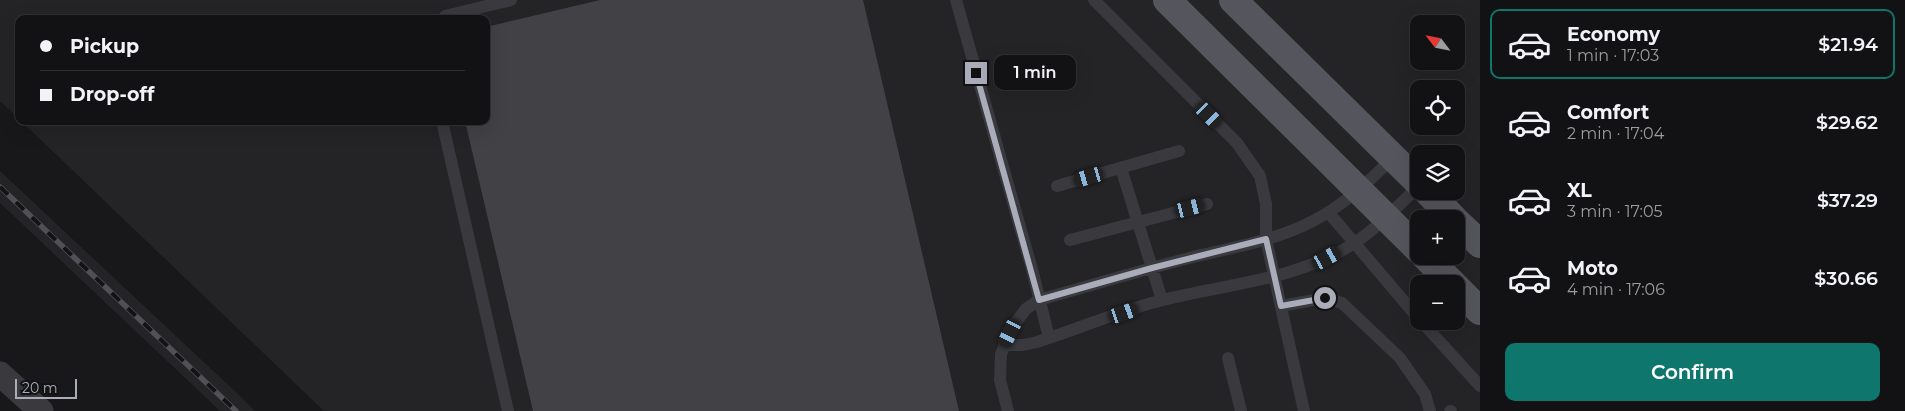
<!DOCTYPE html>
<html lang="en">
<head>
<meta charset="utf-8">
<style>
	body { margin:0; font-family:Montserrat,sans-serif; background:#1f1f21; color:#f1f3f6; height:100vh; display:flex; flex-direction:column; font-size:19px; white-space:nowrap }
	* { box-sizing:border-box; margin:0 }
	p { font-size:16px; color:#9c9da0 }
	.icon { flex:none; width:28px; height:28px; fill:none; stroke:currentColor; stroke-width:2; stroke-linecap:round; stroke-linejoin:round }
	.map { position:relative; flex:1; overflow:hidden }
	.drawer { display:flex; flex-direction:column; background:#121113; width:425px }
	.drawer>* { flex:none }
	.banner { position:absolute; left:15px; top:15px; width:475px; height:110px; border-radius:10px; box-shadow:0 5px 20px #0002,0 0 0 1px #313133; display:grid; align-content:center; height:110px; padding:0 25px; background:#121113 }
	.needle { width:32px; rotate:302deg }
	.fabs { position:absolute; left:1410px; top:15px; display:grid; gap:10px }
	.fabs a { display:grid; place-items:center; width:55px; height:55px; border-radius:10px; background:#121113; box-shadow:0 5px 20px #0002,0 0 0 1px #313133; font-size:25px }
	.scale { position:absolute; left:15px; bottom:12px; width:62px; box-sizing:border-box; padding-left:5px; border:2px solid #aaacb9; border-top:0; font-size:14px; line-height:18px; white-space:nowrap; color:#aaacb9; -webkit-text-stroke:4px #131214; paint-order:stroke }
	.end { position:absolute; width:22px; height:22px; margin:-11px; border:6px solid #aaacb9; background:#111; box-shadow:0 0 0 2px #111 }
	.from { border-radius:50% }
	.bubble { position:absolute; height:35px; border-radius:10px; background:#121113; box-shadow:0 5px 20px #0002,0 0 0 1px #313133; font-size:16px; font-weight:600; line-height:35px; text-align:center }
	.car { position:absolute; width:15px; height:30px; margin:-15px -8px; border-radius:6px; box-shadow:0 0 4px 1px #0007; background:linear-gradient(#222 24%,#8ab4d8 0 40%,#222 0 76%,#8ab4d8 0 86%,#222 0) }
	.banner b { display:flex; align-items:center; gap:18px; height:48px; font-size:19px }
	.banner b+b { border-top:1px solid #313133 }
	.banner i { width:12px; height:12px; background:#f1f3f6 }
	ul { padding:9px 0 0; list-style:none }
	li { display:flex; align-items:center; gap:15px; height:70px; margin:0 10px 8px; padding:0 15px; border:2px solid transparent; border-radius:10px }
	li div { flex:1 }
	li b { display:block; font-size:19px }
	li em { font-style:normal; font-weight:600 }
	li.current { border-color:#0f766e }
	li>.icon { width:45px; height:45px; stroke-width:1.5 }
	.primary-button { display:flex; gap:10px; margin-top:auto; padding:10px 25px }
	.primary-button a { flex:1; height:58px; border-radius:10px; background:#0f766e; color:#fff; font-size:20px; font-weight:600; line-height:58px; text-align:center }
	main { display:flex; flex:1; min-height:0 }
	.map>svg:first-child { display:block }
	.built { fill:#242326; fill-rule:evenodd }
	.building { fill:#424146 }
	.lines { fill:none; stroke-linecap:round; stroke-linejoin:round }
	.lane { stroke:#39393e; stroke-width:12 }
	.street { stroke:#39393e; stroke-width:25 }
	.primary { stroke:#55555d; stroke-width:28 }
	.rail-casing { stroke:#505057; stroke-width:5.5 }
	.rail { stroke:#131214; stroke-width:4; stroke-dasharray:11; stroke-linecap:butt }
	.route { stroke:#aaacb9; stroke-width:6 }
</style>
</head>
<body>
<main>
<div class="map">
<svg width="1480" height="411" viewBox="0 0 1480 411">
	<rect width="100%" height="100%" fill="#181719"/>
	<path class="built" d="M0,0H1480V411H324L21,121H486V19H19V119L0,101ZM1419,24H1456V61H1419ZM1419,89H1456V126H1419ZM1419,154H1456V191H1419ZM1419,219H1456V256H1419ZM1419,284H1456V321H1419Z
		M0,171L239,395L255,411H220L0,203Z"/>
	<path class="building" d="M600,0H863L959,411H533L465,121H486V27Z"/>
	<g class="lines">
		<path class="lane" d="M956,0L1033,273L1049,338
			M1094,0L1237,143L1260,176L1266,204V239L1304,411
			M443,19L445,16L511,0
			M442,121L508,411
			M1121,168L1162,300
			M1057,186L1179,151
			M1329,213L1419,319
			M1070,240L1207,204
			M1281,306L1325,298L1342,303L1400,358L1425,394L1430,411
			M1421,321L1480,386
			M1004,345H1023L1037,342C1079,329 1121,310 1163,300C1227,284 1296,280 1353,244C1377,228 1398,206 1419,186
			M1228,358L1241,411
			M1008,411L1000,380L1001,354L1016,322L1026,309L1039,300C1089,286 1139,271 1189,258C1230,248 1275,241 1313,221C1344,205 1368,182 1393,158
			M1450,411H1451"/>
		<path class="street" d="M0,374L41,411"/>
		<path class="primary" d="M1167,0L1419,250
			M1233,0L1419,183
			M1427,191L1454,219
			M1456,221L1480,244
			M1425,256L1453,284
			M1456,287L1480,311"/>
		<defs>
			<path id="rail" d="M0,187L236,411"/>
		</defs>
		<use href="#rail" class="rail-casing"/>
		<use href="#rail" class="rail"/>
	</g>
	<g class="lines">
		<path class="route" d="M976,73L1039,300L1152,268L1266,239L1281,306L1325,298"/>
	</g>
</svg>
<div class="fabs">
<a><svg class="needle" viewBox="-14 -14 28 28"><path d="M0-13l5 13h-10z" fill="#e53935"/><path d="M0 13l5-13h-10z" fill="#9c9da0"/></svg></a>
<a><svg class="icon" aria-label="locate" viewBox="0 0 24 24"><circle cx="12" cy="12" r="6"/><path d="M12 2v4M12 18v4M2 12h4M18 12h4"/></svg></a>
<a><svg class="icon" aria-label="layers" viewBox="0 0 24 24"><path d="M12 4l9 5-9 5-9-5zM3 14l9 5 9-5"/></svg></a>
<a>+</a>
<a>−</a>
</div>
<div class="scale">20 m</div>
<i class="end from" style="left:1325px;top:298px"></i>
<i class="end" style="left:976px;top:73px"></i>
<div class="bubble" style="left:994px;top:55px;width:82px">1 min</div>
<i class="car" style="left:1209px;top:115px;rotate:135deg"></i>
<i class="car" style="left:1089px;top:177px;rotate:254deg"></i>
<i class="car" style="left:1190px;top:208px;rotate:76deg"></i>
<i class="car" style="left:1327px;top:258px;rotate:61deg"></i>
<i class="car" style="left:1124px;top:313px;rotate:71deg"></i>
<i class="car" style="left:1010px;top:333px;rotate:206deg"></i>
<div class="banner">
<b><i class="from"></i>Pickup</b>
<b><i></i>Drop-off</b>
</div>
</div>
<section class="drawer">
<ul>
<li class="current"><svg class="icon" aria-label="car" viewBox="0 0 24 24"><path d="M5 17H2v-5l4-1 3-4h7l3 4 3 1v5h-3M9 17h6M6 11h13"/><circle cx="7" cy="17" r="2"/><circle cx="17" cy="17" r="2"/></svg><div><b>Economy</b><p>1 min · 17:03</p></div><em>$21.94</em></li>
<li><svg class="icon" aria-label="car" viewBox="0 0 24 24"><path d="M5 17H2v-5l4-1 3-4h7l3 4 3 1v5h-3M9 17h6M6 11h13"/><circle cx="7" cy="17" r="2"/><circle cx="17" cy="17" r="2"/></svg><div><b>Comfort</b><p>2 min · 17:04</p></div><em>$29.62</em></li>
<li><svg class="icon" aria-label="car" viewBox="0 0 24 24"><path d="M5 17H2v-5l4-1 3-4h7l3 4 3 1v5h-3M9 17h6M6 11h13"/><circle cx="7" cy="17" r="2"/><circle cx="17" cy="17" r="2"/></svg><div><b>XL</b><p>3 min · 17:05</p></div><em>$37.29</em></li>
<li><svg class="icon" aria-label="car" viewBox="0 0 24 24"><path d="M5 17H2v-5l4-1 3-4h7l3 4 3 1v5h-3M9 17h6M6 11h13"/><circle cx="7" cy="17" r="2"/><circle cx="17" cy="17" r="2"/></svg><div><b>Moto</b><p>4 min · 17:06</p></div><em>$30.66</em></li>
</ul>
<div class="primary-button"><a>Confirm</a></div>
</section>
</main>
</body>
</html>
